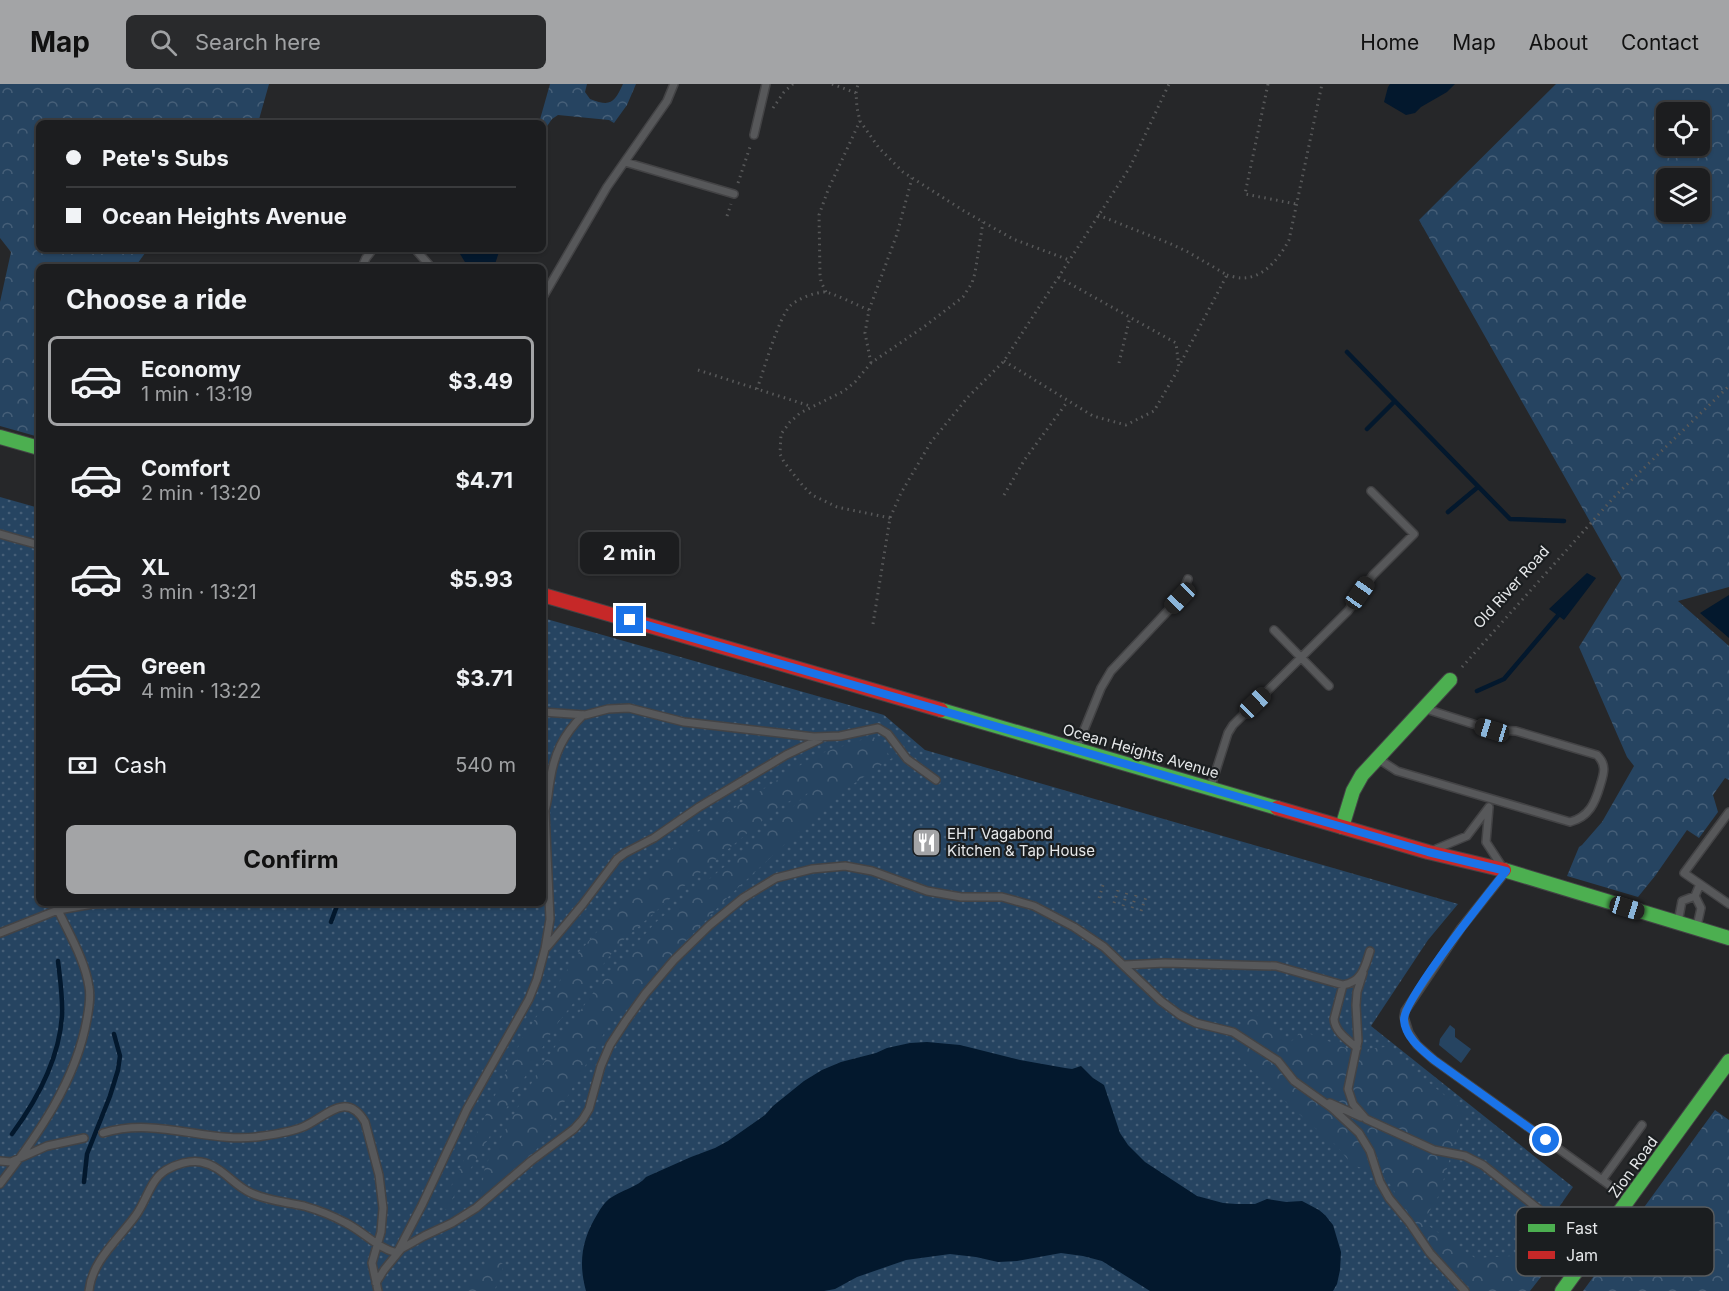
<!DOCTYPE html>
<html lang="en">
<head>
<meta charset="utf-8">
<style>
	body { margin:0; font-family:Inter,sans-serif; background:#292a2c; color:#f1f3f6; height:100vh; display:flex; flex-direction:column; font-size:22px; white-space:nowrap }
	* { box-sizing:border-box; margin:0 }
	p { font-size:20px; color:#a0a2a4 }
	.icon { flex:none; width:33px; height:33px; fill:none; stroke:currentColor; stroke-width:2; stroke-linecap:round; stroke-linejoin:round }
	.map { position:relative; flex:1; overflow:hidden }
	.drawer { position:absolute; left:36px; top:180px; width:510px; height:642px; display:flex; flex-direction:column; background:#1c1d1f; border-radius:9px; box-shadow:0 2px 4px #0004,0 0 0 2px #3a3b3d }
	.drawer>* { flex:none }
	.top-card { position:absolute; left:36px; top:36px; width:510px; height:132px; border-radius:9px; box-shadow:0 2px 4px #0004,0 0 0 2px #3a3b3d; display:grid; align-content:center; height:132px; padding:0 30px; background:#1c1d1f }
	.tools { position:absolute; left:1656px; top:18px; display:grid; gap:12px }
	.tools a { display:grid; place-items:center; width:54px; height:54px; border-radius:9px; background:#1c1d1f; box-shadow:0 2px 4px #0004,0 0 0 2px #3a3b3d; font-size:30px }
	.end { position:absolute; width:27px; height:27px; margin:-14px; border:8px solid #1a73e8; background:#fff; box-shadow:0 0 0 3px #fff }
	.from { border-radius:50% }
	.bubble { position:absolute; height:42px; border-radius:9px; background:#1c1d1f; box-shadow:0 2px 4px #0004,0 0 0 2px #3a3b3d; font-size:20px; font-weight:700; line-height:42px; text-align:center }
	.car { position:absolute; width:18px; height:36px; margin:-18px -9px; border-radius:8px; box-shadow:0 0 4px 2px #0007; background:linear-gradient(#222 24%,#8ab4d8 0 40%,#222 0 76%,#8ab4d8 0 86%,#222 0) }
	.top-card b { display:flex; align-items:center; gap:21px; height:57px; font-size:22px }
	.top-card b+b { border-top:2px solid #3a3b3d }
	.top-card i { width:15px; height:15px; background:#f1f3f6 }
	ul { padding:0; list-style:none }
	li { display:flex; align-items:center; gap:18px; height:90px; margin:0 12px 9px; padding:0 18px; border:3px solid transparent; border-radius:9px }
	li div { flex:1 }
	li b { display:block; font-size:22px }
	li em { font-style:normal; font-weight:700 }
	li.active { border-color:#a3a4a6 }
	li>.icon { width:54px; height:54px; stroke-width:1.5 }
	h2 { padding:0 30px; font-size:27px; line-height:72px }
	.pay { display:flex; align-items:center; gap:15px; height:66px; padding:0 30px; font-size:22px }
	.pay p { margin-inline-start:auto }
	.action { display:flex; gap:12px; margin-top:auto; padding:12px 30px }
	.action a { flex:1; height:69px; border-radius:9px; background:#a3a4a6; color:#111; font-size:24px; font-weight:700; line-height:69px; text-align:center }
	header { display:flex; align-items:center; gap:36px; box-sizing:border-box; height:84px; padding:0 30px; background:#a3a4a6; color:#111 }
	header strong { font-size:28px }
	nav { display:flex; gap:33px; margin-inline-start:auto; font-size:21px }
	.search { width:420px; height:54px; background:#292a2c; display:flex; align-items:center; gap:15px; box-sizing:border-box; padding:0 21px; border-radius:9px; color:#a0a2a4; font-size:22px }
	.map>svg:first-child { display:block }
	.grass { fill:url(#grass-dots) }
	.forest { fill:url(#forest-crowns); fill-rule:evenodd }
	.park { fill:#264461 }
	.water { fill:#03182d }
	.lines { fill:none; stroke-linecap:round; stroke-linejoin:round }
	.stream { stroke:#03182d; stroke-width:4.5 }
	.lane-casing { stroke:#434345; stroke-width:10 }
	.fast-casing { stroke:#434345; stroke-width:16 }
	.jam-casing { stroke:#434345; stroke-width:16 }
	.path { stroke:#58595a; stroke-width:3; stroke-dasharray:1.5 4.5; stroke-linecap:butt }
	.lane { stroke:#57585a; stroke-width:7 }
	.fast { stroke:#4caf50; stroke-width:14 }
	.jam { stroke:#c62828; stroke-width:14 }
	.route { stroke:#1a73e8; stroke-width:8 }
	.labels { text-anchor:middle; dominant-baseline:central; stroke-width:4.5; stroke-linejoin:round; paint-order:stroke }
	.street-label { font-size:15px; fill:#e6e8ea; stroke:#1b1e20 }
	.poi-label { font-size:15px; fill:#e6e8ea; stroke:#1b1e20; text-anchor:start }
	.key { fill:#1b1e20; stroke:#585b5d; stroke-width:1.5 }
	.key-label { font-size:16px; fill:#e6e8ea }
</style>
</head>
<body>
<header>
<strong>Map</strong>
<div class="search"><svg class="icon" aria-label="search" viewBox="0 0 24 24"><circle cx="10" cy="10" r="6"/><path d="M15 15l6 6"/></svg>Search here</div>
<nav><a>Home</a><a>Map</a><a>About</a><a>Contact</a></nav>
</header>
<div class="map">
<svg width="1729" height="1207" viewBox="0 0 1729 1207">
	<defs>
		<pattern id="grass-dots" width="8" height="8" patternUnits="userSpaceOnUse" patternTransform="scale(1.5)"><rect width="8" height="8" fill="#264461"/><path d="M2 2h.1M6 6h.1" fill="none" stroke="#465f78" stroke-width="1.8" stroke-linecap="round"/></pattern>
		<pattern id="forest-crowns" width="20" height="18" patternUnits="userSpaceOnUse" patternTransform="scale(1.5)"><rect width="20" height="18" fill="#264461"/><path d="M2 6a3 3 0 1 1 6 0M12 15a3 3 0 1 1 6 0" fill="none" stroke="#465f78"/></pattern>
	</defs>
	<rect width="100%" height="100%" fill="#262729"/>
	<path class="grass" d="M0,413L39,424V819H543V534L884,631L925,666L1458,820L1428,856L1371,942L1573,1103L1505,1201L1512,1207H0Z"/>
	<path class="forest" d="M0,0H269L258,39H39V165H148L135,183H39V353L0,342V218L11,168L0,154Z
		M550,0H587L585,8L590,15C611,23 614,19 623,0H636L627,21L614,39L609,36L558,31L552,35L543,48V39H539Z
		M1556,0H1729V503L1678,517L1729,562V696L1725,694L1713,711L1718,728L1699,754L1687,746L1655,792L1638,813L1567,792L1579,763L1582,761L1602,738L1634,682L1627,673L1579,563L1622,494L1419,136ZM1666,28H1700V62H1666ZM1700,94V128H1666V94Z
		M873,652L892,674L840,709L727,814L613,934L537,1065L480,1117L485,1082L540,984L595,906L656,838L734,775L812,706L780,722L690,797L619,860L554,944L446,1126L443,1120L522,955L579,868L635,805L673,764L816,671Z
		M1250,927L1269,938L1287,961L1303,947L1353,967L1385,963L1464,1027L1439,1111L1423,1138L1475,1174L1533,1171L1548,1184L1530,1207H1472C1463,1190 1447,1179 1434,1165C1415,1143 1399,1116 1385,1091L1352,1081L1337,1062L1308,1038L1246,981L1232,965Z
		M1715,1026L1729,1036V1207H1583Z
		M494,1175L499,1177L503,1180L502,1189L494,1207H465L489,1176Z"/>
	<path class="park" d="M1450,941L1455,945V953L1471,965L1461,979L1439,961L1440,955Z"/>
	<path class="water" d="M1390,0H1455L1447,8L1421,23L1415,29L1406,31L1384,18L1388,3Z
		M457,165H500L494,183H468Z
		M1587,489L1596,494L1564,536L1549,525Z
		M1729,511V554L1700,529Z
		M927,958L960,961L1020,976L1065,984L1072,985L1081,982L1093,994L1104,1001L1120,1049L1128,1061L1145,1078L1197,1112L1223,1119L1236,1120H1255L1267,1115L1286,1118L1302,1117L1319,1126L1325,1131L1333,1141L1341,1168L1340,1186L1337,1200L1333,1207H1150L1102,1177L1083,1172L1061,1169L1017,1177L998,1178L976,1173L950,1170L906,1176L857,1193L835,1205L824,1207H586C578,1178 582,1155 598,1129C601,1124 604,1119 609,1115C621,1106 638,1103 646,1093L691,1073L715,1064L728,1057L765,1031L773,1022L804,997L822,986L841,978L876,969L887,964L910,959Z"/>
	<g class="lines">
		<path class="stream" d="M1347,268L1510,435L1564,437
			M1367,345L1395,317
			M1448,428L1478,403
			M1477,607L1504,595L1561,528
			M331,838L338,819
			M12,1050C37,1016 59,975 62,932C63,914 60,895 58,877
			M84,1098L87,1070L110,1012L118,986L120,972L114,950"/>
		<defs>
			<path id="lane" d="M754,51L766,0
				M625,78L734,110
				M415,165L431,183
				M362,183L366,174L373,165
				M543,213L607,103L667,17L674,0
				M0,450L39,461
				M1274,546L1329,602
				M543,628L585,631L608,625L629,624L684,638L814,653L840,652L878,644L888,650L907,675L936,696
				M1077,663L1101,604L1111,587L1180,514L1188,495
				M1380,676L1397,687L1570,738C1589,733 1595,719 1600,702C1604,689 1607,681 1597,671L1516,647L1492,646L1426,625
				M543,691L547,705
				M1211,702L1228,649L1233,641L1348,527L1373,491L1414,450L1371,407
				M544,729C548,719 548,708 550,697C554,670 563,651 583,631
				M1436,765L1467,752L1489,723L1486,758L1501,781
				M1504,790L1461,844L1405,927L1404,933L1409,949L1417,961L1434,976L1626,1113
				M1700,800L1684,789L1729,728
				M1695,812L1700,800L1729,820
				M58,826L93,820L123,819
				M1678,838L1682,817L1695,812L1701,824L1697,842
				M0,849L58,826C69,850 85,876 89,903C91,913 89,924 87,935C76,997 38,1051 0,1100
				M547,863L583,820L617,775L625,769L654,754L699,723L786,671L820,655
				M1124,881L1165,879L1276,882L1343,901C1362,898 1365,883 1370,867
				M1363,889L1357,908L1356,921L1358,957L1348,1005L1353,1020L1366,1035L1434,1066L1465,1072L1483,1081L1551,1135L1593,1161
				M1343,901L1334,935C1335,948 1348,956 1357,964
				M1330,1019L1361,1033
				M103,1049C158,1032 209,1061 263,1052C277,1050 291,1048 303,1043C326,1033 346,1006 365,1038L379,1091L383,1124L381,1148L372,1179L378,1207
				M0,1077L11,1078L47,1062L84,1054
				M1602,1096L1642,1041
				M376,1199L384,1186L401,1165L424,1152L452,1139L476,1124L531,1077L574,1045L583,1035L589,1025L601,982L610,961L625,938L645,910L674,876L710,841L743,814L776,794L812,785L845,782L872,787L927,807L961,813H1002L1034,822L1074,843L1104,863L1161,917L1180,931L1196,939L1233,948L1278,977L1294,997L1332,1024L1359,1049L1370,1067L1380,1098L1389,1114L1409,1138L1430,1169L1465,1207
				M89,1207C92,1176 119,1155 136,1131C147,1116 150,1096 166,1086C176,1080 190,1076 201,1078C222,1082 233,1101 251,1109C268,1117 286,1118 304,1122C318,1126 333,1132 346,1139C364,1148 377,1164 397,1169L422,1121L467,1025L529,915L537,895L545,865L550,835L545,728"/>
			<path id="fast" d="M0,353L39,364
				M941,626L1277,724
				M1342,743L1353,707L1362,691L1450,596
				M1504,786L1729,854
				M1562,1207L1729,977"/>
			<path id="jam" d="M543,511L941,626
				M1277,724L1428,768L1504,786"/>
		</defs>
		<use href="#lane" class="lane-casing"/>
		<use href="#fast" class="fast-casing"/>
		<use href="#jam" class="jam-casing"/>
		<path class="path" d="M832,0L856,9L857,24L860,37L879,64L903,88L964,127L1013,155L1069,176
			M1268,0L1245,110L1296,120
			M856,9L858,0
			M773,24L784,8L793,0
			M738,99L751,60
			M1098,131L1171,160L1188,168L1227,191L1179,282
			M727,132L731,120
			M1227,191C1231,192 1237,194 1241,194C1264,195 1280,173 1289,156L1322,0H1321
			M826,208L821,198L820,190L819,131L828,106L860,37
			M1004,277L1093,332L1126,341L1154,327L1179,284L1176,259L1058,193
			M871,279L865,249L869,226L897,150L912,94
			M1119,279L1130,233
			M698,286L810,322
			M757,305C764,286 778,235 790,222C797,215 815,208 825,208C833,209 859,222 869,226
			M1004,411L1025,375L1068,317
			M890,434L837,423L812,411L803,402L784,378L780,370L781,350L790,338L800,329L844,307L855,298L871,279L925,242L963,213L972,199L975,189L983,138
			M873,540L890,434L901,409L931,358L968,313L1004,277L1130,83L1169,0
			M1462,583L1616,411L1729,302
			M1099,814L1103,801
			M1114,819L1118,806
			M1123,822L1127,808
			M1132,824L1136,811
			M1141,827L1146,813"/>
		<use href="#lane" class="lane"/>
		<use href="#fast" class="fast"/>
		<use href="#jam" class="jam"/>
	</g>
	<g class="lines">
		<path class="route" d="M630,536L1363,749L1428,768L1506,787C1489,809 1403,915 1404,936C1405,953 1422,966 1434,976L1546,1056"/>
	</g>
	<defs>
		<symbol id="restaurant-square" viewBox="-11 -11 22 22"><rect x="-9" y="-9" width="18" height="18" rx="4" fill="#a3a4a6" stroke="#1b1e20"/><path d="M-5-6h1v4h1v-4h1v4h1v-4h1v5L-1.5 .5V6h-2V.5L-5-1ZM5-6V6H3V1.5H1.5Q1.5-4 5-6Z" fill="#fff"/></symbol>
	</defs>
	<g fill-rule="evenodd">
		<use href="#restaurant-square" x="910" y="742" width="33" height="33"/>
	</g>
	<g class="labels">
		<g class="street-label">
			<text transform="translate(1511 503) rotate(-48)">Old River Road</text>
			<text transform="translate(1141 667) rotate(16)">Ocean Heights Avenue</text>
			<text transform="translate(1633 1083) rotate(-54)">Zion Road</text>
		</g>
		<g class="poi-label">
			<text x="947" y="749">EHT Vagabond<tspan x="947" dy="17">Kitchen &amp; Tap House</tspan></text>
		</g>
	</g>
	<rect x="1516" y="1123" width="198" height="69" rx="9" class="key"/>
	<rect x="1528" y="1140" width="27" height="8" fill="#4caf50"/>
	<rect x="1528" y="1167" width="27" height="8" fill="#c62828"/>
	<g class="key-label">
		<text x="1566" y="1150">Fast</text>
		<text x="1566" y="1177">Jam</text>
	</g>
</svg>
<div class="tools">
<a><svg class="icon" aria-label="locate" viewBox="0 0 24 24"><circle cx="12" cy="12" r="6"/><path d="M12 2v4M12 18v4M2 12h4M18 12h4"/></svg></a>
<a><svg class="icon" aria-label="layers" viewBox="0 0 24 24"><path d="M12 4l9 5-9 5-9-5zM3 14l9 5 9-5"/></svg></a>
</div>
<i class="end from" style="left:1546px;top:1056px"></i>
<i class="end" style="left:630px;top:536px"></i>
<div class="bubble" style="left:580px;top:448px;width:99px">2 min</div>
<i class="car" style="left:1360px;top:509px;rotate:35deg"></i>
<i class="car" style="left:1180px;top:514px;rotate:224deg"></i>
<i class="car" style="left:1255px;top:619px;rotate:46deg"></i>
<i class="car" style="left:1492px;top:646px;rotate:287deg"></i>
<i class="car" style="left:1627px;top:824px;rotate:107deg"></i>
<div class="top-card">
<b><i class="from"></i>Pete's Subs</b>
<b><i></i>Ocean Heights Avenue</b>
</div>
<section class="drawer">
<h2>Choose a ride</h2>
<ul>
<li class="active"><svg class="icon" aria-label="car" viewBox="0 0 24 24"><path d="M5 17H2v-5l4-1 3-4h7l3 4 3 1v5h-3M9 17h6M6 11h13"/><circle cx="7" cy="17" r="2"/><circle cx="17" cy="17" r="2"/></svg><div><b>Economy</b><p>1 min · 13:19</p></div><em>$3.49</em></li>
<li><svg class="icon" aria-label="car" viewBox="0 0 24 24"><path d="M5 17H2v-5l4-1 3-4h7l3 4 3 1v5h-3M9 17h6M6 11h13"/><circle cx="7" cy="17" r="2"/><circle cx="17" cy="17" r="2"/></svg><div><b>Comfort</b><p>2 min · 13:20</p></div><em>$4.71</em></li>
<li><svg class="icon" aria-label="car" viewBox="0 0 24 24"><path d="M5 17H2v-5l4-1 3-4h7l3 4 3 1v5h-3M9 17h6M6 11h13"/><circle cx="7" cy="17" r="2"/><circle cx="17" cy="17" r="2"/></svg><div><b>XL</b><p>3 min · 13:21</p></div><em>$5.93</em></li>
<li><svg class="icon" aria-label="car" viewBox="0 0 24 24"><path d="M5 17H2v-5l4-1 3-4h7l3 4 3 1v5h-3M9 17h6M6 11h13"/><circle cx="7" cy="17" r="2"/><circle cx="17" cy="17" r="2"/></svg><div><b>Green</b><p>4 min · 13:22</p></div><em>$3.71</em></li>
</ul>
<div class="pay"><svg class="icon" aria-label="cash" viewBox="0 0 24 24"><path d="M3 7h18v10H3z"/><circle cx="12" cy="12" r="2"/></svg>Cash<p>540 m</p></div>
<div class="action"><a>Confirm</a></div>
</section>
</div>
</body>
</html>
